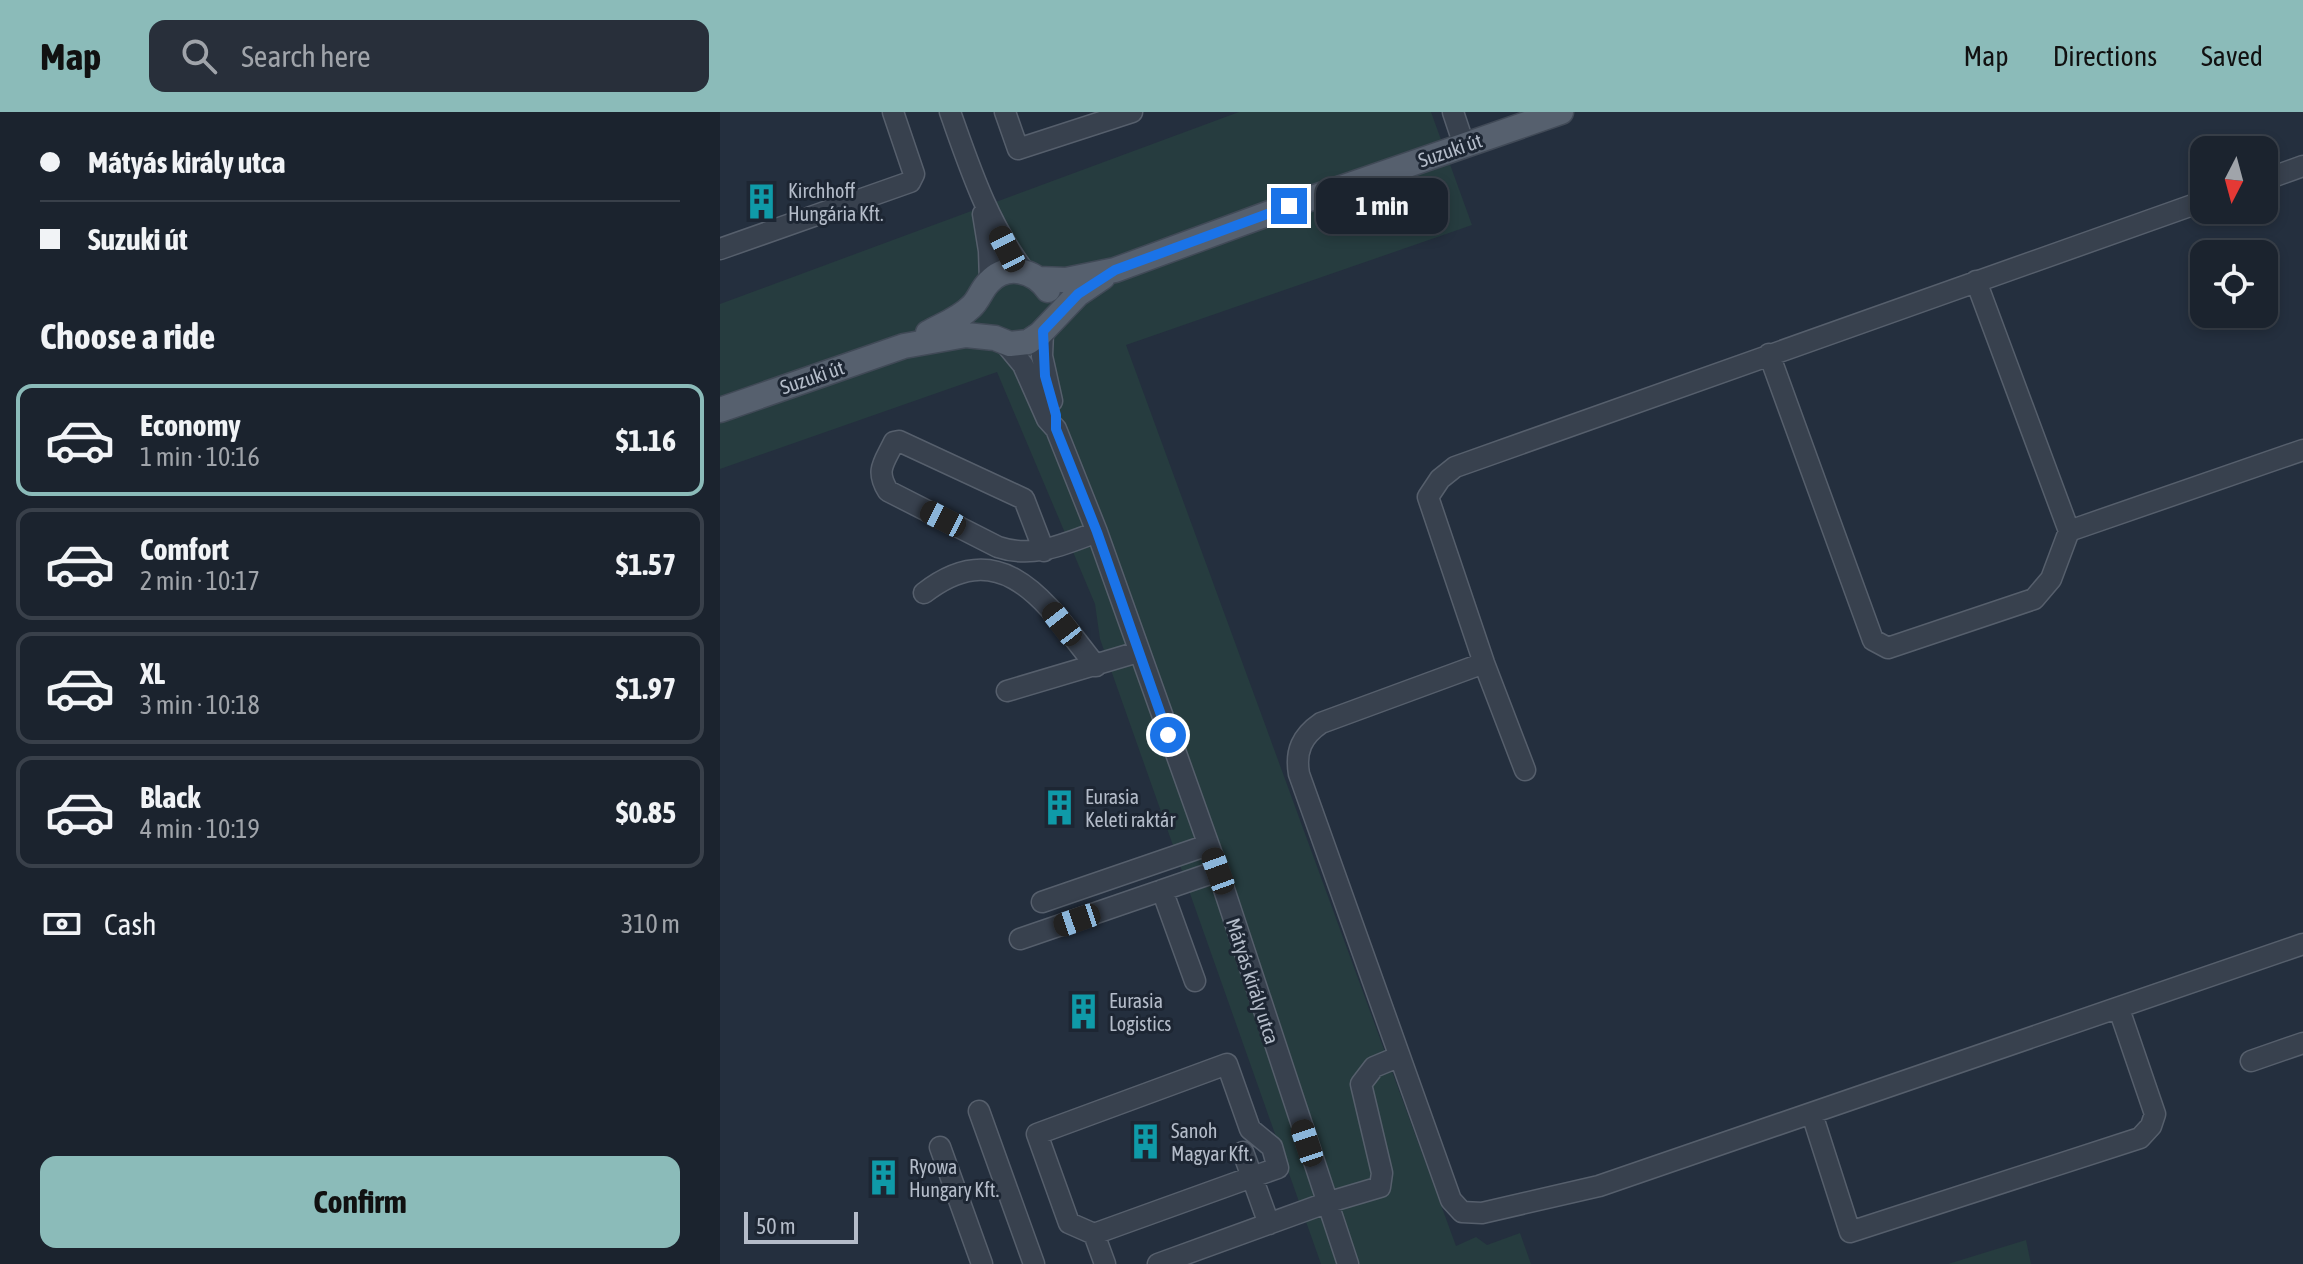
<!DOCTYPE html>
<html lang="en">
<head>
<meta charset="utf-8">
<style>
	body { margin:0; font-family:"Asap Condensed",sans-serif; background:#282f3a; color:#f1f3f6; height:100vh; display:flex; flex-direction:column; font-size:30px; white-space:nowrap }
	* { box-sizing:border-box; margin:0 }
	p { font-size:26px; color:#a0a4aa }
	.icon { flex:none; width:44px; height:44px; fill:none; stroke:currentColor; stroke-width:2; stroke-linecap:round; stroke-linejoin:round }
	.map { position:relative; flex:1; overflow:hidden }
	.side { display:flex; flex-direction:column; background:#1b232e; width:720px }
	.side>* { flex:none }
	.hud { display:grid; align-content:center; height:176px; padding:0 40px; background:#1b232e }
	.needle { width:52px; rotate:186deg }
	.buttons { position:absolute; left:1470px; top:24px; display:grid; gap:16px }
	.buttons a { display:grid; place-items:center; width:88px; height:88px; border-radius:16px; background:#1b232e; box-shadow:0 4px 12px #0003,0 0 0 2px #39404a; font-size:40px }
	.scale { position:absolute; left:24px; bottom:20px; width:114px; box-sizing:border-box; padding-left:8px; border:4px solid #b4bcc9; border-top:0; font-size:22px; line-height:28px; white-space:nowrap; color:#b4bcc9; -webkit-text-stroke:6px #1d2633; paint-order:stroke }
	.end { position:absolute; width:36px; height:36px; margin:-18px; border:10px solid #1a73e8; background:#fff; box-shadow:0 0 0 4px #fff }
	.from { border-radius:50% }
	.bubble { position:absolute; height:56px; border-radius:16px; background:#1b232e; box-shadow:0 4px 12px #0003,0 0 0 2px #39404a; font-size:26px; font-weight:700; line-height:56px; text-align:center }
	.car { position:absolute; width:24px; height:48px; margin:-24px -12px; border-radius:10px; box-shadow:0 0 6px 2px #0007; background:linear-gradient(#222 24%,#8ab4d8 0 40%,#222 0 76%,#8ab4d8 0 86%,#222 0) }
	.hud b { display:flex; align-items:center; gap:28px; height:76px; font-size:30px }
	.hud b+b { border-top:2px solid #39404a }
	.hud i { width:20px; height:20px; background:#f1f3f6 }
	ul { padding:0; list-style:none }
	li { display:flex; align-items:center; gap:24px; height:112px; margin:0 16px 12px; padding:0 24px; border:4px solid #39404a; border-radius:16px }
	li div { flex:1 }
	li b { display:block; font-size:30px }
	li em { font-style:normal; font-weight:700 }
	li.on { border-color:#8bbbb9 }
	li>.icon { width:72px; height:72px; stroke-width:1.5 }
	h2 { padding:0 40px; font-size:36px; line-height:96px }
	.pay { display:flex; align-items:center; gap:20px; height:88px; padding:0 40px; font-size:30px }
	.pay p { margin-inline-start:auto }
	.cta { display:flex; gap:16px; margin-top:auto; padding:16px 40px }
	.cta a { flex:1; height:92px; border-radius:16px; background:#8bbbb9; color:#111; font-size:32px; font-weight:700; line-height:92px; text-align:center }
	header { display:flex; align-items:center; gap:48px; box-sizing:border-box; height:112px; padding:0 40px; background:#8bbbb9; color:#111 }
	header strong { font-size:38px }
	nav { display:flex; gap:44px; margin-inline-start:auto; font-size:28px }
	.search { width:560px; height:72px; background:#282f3a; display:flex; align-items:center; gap:20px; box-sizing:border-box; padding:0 28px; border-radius:16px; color:#a0a4aa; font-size:30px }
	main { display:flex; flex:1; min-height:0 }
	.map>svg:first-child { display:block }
	.green { fill:#263c3f }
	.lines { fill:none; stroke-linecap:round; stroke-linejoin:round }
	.minor-casing { stroke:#565f6c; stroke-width:23 }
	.major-casing { stroke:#414a57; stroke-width:27 }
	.minor { stroke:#38414e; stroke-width:20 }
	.major { stroke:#56606e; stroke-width:24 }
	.route { stroke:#1a73e8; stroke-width:10 }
	.labels { text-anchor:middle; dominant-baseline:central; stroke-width:6; stroke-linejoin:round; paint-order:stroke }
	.street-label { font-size:20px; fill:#b4bcc9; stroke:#1d2633 }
	.poi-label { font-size:20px; fill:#b4bcc9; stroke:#1d2633; text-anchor:start }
</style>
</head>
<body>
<header>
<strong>Map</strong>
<div class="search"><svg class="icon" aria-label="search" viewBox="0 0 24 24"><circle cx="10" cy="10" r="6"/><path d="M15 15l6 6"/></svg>Search here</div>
<nav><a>Map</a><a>Directions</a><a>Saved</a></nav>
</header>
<main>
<section class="side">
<div class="hud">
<b><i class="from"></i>Mátyás király utca</b>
<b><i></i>Suzuki út</b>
</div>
<h2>Choose a ride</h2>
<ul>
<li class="on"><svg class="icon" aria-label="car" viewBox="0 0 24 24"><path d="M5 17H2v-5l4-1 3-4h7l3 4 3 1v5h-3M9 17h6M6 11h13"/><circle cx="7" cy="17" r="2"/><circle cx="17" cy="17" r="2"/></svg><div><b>Economy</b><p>1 min · 10:16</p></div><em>$1.16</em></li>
<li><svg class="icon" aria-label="car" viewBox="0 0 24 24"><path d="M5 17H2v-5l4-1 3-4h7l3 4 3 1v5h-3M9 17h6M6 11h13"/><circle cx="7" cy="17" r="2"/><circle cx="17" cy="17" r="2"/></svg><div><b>Comfort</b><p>2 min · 10:17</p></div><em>$1.57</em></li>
<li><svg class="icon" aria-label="car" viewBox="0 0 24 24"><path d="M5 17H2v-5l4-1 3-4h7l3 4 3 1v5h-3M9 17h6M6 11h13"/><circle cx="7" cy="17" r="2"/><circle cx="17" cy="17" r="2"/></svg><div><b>XL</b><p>3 min · 10:18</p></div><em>$1.97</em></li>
<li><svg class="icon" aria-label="car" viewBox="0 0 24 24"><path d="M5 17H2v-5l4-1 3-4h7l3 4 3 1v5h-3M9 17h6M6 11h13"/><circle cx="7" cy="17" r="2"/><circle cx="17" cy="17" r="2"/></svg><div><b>Black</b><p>4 min · 10:19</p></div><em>$0.85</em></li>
</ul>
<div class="pay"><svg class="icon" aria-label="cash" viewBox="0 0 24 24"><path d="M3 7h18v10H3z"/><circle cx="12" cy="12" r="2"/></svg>Cash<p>310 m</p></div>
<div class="cta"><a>Confirm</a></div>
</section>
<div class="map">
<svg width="1583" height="1152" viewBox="0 0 1583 1152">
	<rect width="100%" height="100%" fill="#242f3e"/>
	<path class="green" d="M519,0H711L752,113L406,233L736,1134L756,1125L767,1133L800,1121L811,1152H601L380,527L375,492L277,260L0,357V192Z
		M1306,1128L1311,1152H1228Z"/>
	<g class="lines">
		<defs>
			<path id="minor" d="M230,0C250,56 268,112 305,160
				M285,0L298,37L412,0
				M733,0L744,33
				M1544,68L1583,54
				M263,102L269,139L270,169
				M0,137L190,70L194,62L173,0
				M323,219L322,244L332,289
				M284,230L303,253L327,307L336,317L377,420L498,759L628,1152
				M1049,242L1153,528L1168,536L1314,487L1331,467L1349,419L1256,169
				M1349,419L1583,338
				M324,439L304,387L179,329L174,330C164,351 155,358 168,379L278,435C314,447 344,432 377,420
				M204,481C285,418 330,497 376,554
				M764,551L601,611C582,624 575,639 579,662L731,1088L742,1100L762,1101L879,1074L1583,832
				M287,579L418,540
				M805,658L764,551L708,385L720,367L735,355L1484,89
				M442,778L475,869
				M322,790L488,733
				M300,827L498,759
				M1531,949L1583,931
				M259,999L314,1152
				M1092,1002L1130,1120L1420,1026L1431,1014L1435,1002L1399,897
				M220,1035L262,1152
				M374,1122L532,1065L523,1040
				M385,1152L374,1122L349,1111L317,1022L507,952L530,1017L552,1035L558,1056L532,1065L549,1112
				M438,1152L606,1091L660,1075L662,1061L641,972L654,955L678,945"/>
			<path id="major" d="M318,167L346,168L395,158L569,94L841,0
				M208,221C222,213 239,207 251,195C259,188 261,178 269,170C287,151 314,158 328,178
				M0,298L184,234L246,223L275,226L290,232L308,230L320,222L358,182L383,165"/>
		</defs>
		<use href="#minor" class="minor-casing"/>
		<use href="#major" class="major-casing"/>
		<use href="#minor" class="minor"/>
		<use href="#major" class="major"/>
	</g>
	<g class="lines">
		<path class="route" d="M448,623L377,420L336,317V303L325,264L323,219L358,182L395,158L569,94"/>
	</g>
	<defs>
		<symbol id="building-bare" viewBox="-9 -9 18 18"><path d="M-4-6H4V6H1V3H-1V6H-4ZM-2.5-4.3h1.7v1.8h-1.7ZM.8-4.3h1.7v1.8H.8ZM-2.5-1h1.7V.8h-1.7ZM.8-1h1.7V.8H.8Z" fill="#0f9aa8" stroke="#1d2633" stroke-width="2.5" paint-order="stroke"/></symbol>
	</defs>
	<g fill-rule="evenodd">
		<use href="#building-bare" x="16" y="64" width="51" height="51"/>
		<use href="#building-bare" x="314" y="670" width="51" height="51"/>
		<use href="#building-bare" x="338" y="874" width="51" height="51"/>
		<use href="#building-bare" x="400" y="1004" width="51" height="51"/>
		<use href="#building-bare" x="138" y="1040" width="51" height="51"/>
	</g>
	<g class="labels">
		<g class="street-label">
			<text transform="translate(730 38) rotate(-19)">Suzuki út</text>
			<text transform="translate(92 265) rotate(-19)">Suzuki út</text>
			<text transform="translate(533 869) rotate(72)">Mátyás király utca</text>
		</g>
		<g class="poi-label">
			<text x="68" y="78">Kirchhoff<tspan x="68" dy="23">Hungária Kft.</tspan></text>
			<text x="365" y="684">Eurasia<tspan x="365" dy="23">Keleti raktár</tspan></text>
			<text x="389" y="888">Eurasia<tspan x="389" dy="23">Logistics</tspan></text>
			<text x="451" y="1018">Sanoh<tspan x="451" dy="23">Magyar Kft.</tspan></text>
			<text x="189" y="1054">Ryowa<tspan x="189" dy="23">Hungary Kft.</tspan></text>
		</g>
	</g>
</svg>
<div class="buttons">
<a><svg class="needle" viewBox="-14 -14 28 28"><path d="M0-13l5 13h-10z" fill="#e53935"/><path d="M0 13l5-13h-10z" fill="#a0a4aa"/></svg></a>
<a><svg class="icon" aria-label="locate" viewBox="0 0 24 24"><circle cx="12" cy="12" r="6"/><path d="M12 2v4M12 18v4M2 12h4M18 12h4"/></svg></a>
</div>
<div class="scale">50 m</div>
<i class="end from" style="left:448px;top:623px"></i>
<i class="end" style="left:569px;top:94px"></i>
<div class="bubble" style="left:596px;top:66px;width:132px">1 min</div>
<i class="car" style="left:287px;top:137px;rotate:333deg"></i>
<i class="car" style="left:223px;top:407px;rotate:297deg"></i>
<i class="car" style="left:342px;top:512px;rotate:322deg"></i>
<i class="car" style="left:498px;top:759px;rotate:340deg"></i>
<i class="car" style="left:357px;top:808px;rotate:251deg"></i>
<i class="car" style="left:587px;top:1031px;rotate:342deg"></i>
</div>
</main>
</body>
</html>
